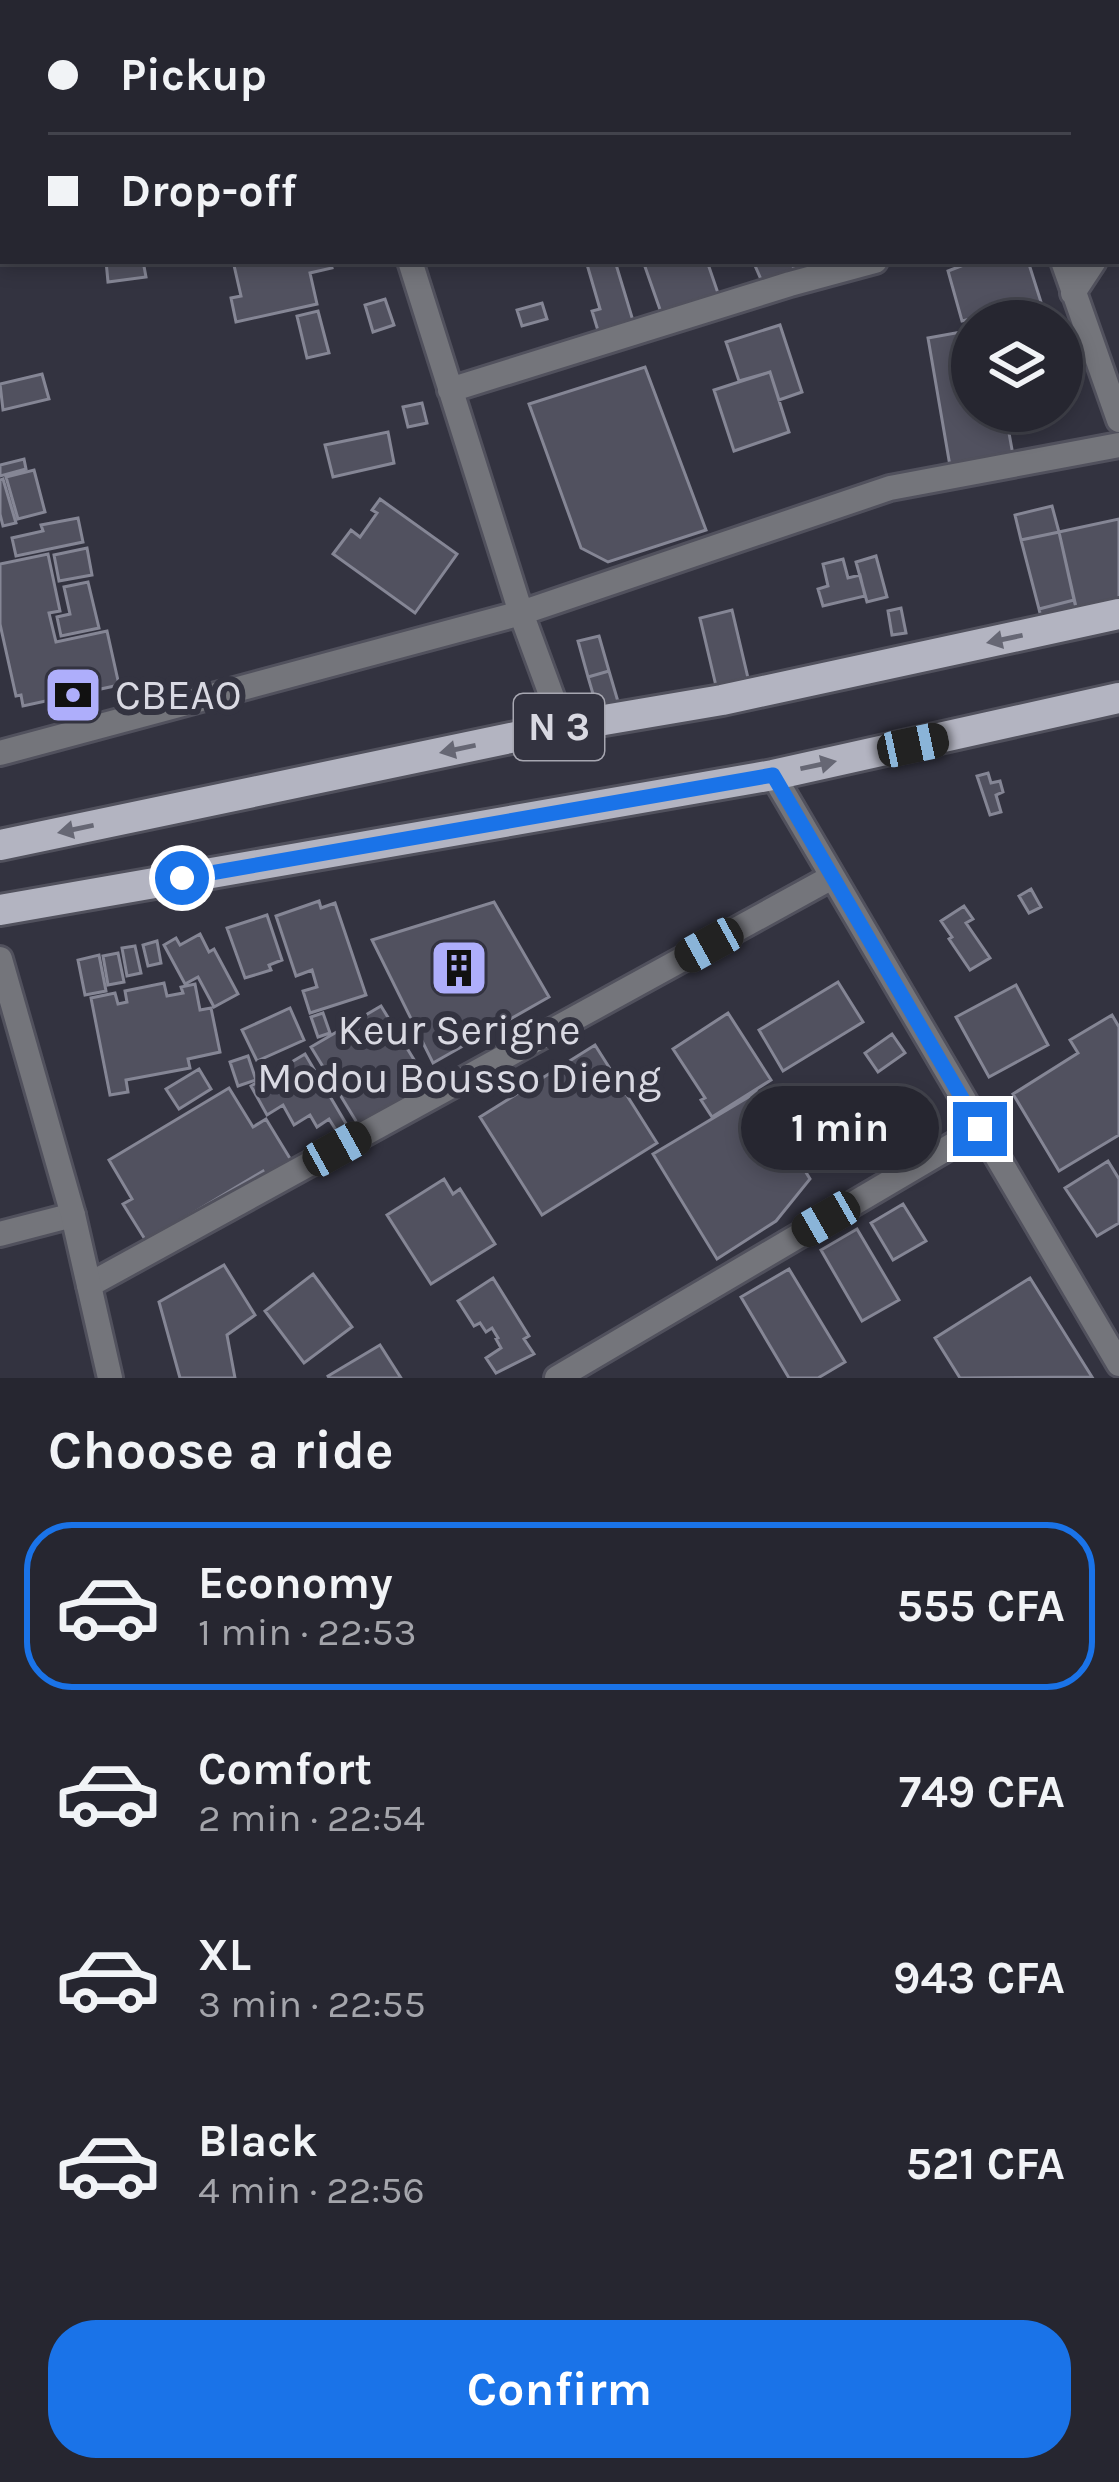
<!DOCTYPE html>
<html lang="en">
<head>
<meta charset="utf-8">
<style>
	body { margin:0; font-family:Karla,sans-serif; background:#2e2e38; color:#f1f3f6; height:100vh; display:flex; flex-direction:column; font-size:45px; white-space:nowrap }
	* { box-sizing:border-box; margin:0 }
	p { font-size:39px; color:#a4a5ab }
	.icon { flex:none; width:66px; height:66px; fill:none; stroke:currentColor; stroke-width:2; stroke-linecap:round; stroke-linejoin:round }
	.map { position:relative; height:1378px; overflow:hidden }
	.sheet { display:flex; flex-direction:column; background:#262630; flex:1 }
	.sheet>* { flex:none }
	.top-card { position:absolute; left:0px; top:0px; width:1119px; height:264px; box-shadow:0 6px 18px #0003,0 0 0 3px #42434c; display:grid; align-content:center; height:264px; padding:0 48px; background:#262630 }
	.controls { position:absolute; left:951px; top:300px; display:grid; gap:24px }
	.controls a { display:grid; place-items:center; width:132px; height:132px; border-radius:50%; background:#262630; box-shadow:0 6px 18px #0003,0 0 0 3px #42434c; font-size:60px }
	.end { position:absolute; width:54px; height:54px; margin:-27px; border:15px solid #1a73e8; background:#fff; box-shadow:0 0 0 6px #fff }
	.from { border-radius:50% }
	.bubble { position:absolute; height:84px; border-radius:42px; background:#262630; box-shadow:0 6px 18px #0003,0 0 0 3px #42434c; font-size:39px; font-weight:700; line-height:84px; text-align:center }
	.car { position:absolute; width:36px; height:72px; margin:-36px -18px; border-radius:15px; box-shadow:0 0 9px 3px #0007; background:linear-gradient(#222 24%,#8ab4d8 0 40%,#222 0 76%,#8ab4d8 0 86%,#222 0) }
	.top-card b { display:flex; align-items:center; gap:42px; height:114px; font-size:45px }
	.top-card b+b { border-top:3px solid #42434c }
	.top-card i { width:30px; height:30px; background:#f1f3f6 }
	ul { padding:0; list-style:none }
	li { display:flex; align-items:center; gap:36px; height:168px; margin:0 24px 18px; padding:0 24px; border:6px solid transparent; border-radius:48px }
	li div { flex:1 }
	li b { display:block; font-size:45px }
	li em { font-style:normal; font-weight:700 }
	li.on { border-color:#1a73e8 }
	li>.icon { width:108px; height:108px; stroke-width:1.5 }
	h2 { padding:0 48px; font-size:54px; line-height:144px }
	.button { display:flex; gap:24px; margin-top:auto; padding:24px 48px }
	.button a { flex:1; height:138px; border-radius:48px; background:#1a73e8; color:#fff; font-size:48px; font-weight:700; line-height:138px; text-align:center }
	.map>svg:first-child { display:block }
	.building { fill:#51515f; stroke:#858695; stroke-width:3 }
	.lines { fill:none; stroke-linecap:round; stroke-linejoin:round }
	.minor-casing { stroke:#51515d; stroke-width:30 }
	.tertiary-casing { stroke:#51515d; stroke-width:30 }
	.primary-casing { stroke:#51515d; stroke-width:36 }
	.minor { stroke:#74757b; stroke-width:24 }
	.tertiary { stroke:#74757b; stroke-width:24 }
	.primary { stroke:#b3b4c1; stroke-width:30 }
	.oneway { fill:#666774 }
	.route { stroke:#1a73e8; stroke-width:15 }
	.labels { text-anchor:middle; dominant-baseline:central; stroke-width:12; stroke-linejoin:round; paint-order:stroke }
	.shield { fill:#333340; stroke:#a7a7b1; stroke-width:3 }
	.shield-label { font-size:39px; font-weight:bold; fill:#d9d9e2 }
	.poi-label { font-size:42px; fill:#d9d9e2; stroke:#333340; text-anchor:start }
</style>
</head>
<body>
<div class="map">
<svg width="1119" height="1378" viewBox="0 0 1119 1378">
	<rect width="100%" height="100%" fill="#333340"/>
	<path class="building" d="M0,124H3V234L0,235Z
		M106,261H143L146,277L108,282Z
		M233,261H330L332,268L310,273L317,304L236,322L231,298L241,296Z
		M586,261H615L634,324L599,334L592,311L600,309Z
		M643,261H707L720,299L663,318Z
		M753,261H790L795,270L763,284Z
		M974,261H1028L1047,321H993L991,314L962,321L948,271Z
		M385,299L394,325L373,332L365,305Z
		M542,303L547,319L522,326L517,310Z
		M318,311L329,353L307,358L297,316Z
		M780,325L802,392L779,400L770,372L739,381L726,342Z
		M972,330V411H1005L1013,455L950,466L928,338Z
		M645,367L706,530L608,562L581,548L529,404Z
		M770,372L789,432L734,451L714,390Z
		M42,374L49,399L3,410L0,384Z
		M422,403L427,423L408,427L403,407Z
		M388,432L394,463L333,477L325,445Z
		M24,459L26,469L0,476V465Z
		M34,470L45,512L18,519L6,477Z
		M3,479L16,523L3,526L0,514V480Z
		M380,499L457,554L415,613L333,554L351,530L360,537L377,513L372,510Z
		M1052,506L1059,532L1021,540L1015,515Z
		M78,518L83,542L16,556L12,538L43,531L41,525Z
		M1119,519V611L1079,620L1059,532Z
		M1059,532L1074,600L1039,609L1021,540Z
		M87,548L92,575L59,581L54,555Z
		M48,554L60,611L49,613L56,642L107,631L119,685L23,706L21,695L16,696L0,624V564Z
		M876,556L887,597L867,602L856,562Z
		M843,559L848,578L860,575L865,596L823,606L818,589L828,586L823,564Z
		M88,582L99,628L61,636L57,617L70,614L64,587Z
		M1074,600L1079,620L1044,629L1039,609Z
		M901,608L906,633L892,635L888,611Z
		M732,610L748,678L716,686L700,618Z
		M599,636L609,671L588,677L578,641Z
		M609,671L619,705L598,711L588,677Z
		M988,773L991,783L1000,781L1003,792L996,795L1001,812L990,815L977,776Z
		M1031,889L1041,907L1029,913L1019,896Z
		M319,901L321,908L335,903L366,995L310,1013L303,991L317,987L312,970L296,976L276,916Z
		M494,902L549,997L433,1063L372,940Z
		M964,906L973,919L966,923L990,958L970,970L949,939L952,937L941,921Z
		M267,915L282,960L269,965L271,970L245,978L227,928Z
		M200,934L209,952L214,949L238,994L214,1007L198,977L185,984L164,945L176,938L180,945Z
		M157,941L161,963L148,966L143,945Z
		M135,946L141,973L127,976L122,948Z
		M118,953L124,982L108,985L103,956Z
		M99,955L106,991L85,995L78,960Z
		M838,982L863,1022L783,1071L759,1030Z
		M164,983L167,996L183,993L181,987L195,984L200,1010L211,1008L220,1052L188,1059L190,1068L126,1080L128,1092L110,1095L91,998L115,993L118,1004L127,1002L125,991Z
		M1016,985L1048,1045L989,1077L956,1017Z
		M381,1006L429,1084L359,1126L311,1047Z
		M290,1008L304,1040L257,1061L242,1030Z
		M323,1013L330,1033L318,1037L311,1017Z
		M728,1013L771,1080L712,1117L701,1100L705,1098L673,1049Z
		M1112,1015L1119,1027V1135L1059,1171L1013,1094L1078,1053L1070,1040Z
		M892,1034L905,1053L878,1072L865,1053Z
		M595,1045L657,1143L542,1215L480,1117Z
		M305,1054L351,1132L341,1138L329,1119L317,1127L310,1115L294,1125L283,1105L267,1115L251,1086Z
		M248,1056L256,1080L238,1086L230,1062Z
		M199,1069L211,1089L179,1109L166,1089Z
		M229,1088L253,1127L266,1119L294,1165L268,1181L263,1171L146,1241L123,1204L132,1199L109,1160Z
		M757,1092L810,1179L776,1221L717,1259L653,1154Z
		M898,1123L910,1142L863,1171L851,1152Z
		M1108,1161L1119,1179V1223L1097,1236L1065,1188Z
		M444,1179L453,1194L460,1189L495,1244L431,1284L387,1215Z
		M903,1204L926,1241L893,1260L871,1223Z
		M857,1229L899,1300L862,1321L821,1250Z
		M224,1265L255,1315L227,1335L235,1378H180L159,1302Z
		M789,1269L845,1362L818,1378H789L741,1297Z
		M313,1274L352,1327L304,1363L265,1311Z
		M493,1278L529,1336L524,1339L534,1354L496,1373L486,1358L501,1348L496,1339L498,1338L492,1328L486,1332L480,1323L474,1326L458,1301Z
		M1030,1278L1092,1377L960,1378L935,1338Z
		M380,1345L401,1378H329L328,1376Z"/>
	<g class="lines">
		<defs>
			<path id="minor" d="M330,0L331,3
				M974,0L976,3
				M1116,227L1119,223
				M410,261L521,613L563,727
				M1063,261L1119,420
				M1073,293L1094,261
				M450,390L790,284L875,261
				M0,753L521,613L890,488L1119,445
				M773,775L1119,1364
				M0,1234L73,1215
				M89,1285L832,877
				M557,1378L980,1129"/>
			<path id="tertiary" d="M0,959L73,1215L110,1378"/>
			<path id="primary" d="M0,845L563,727L722,700L1119,614
				M0,910L773,775L1119,698"/>
		</defs>
		<use href="#minor" class="minor-casing"/>
		<use href="#tertiary" class="tertiary-casing"/>
		<use href="#primary" class="primary-casing"/>
		<use href="#minor" class="minor"/>
		<use href="#tertiary" class="tertiary"/>
		<use href="#primary" class="primary"/>
	</g>
	<defs><path id="oneway-solid" d="M-6-.8H1V-3.2L6.5 0L1 3.2V.8H-6Z" transform="scale(3)"/></defs>
	<g class="oneway">
		<use href="#oneway-solid" transform="translate(1005 639) rotate(168)"/>
		<use href="#oneway-solid" transform="translate(458 749) rotate(168)"/>
		<use href="#oneway-solid" transform="translate(818 765) rotate(-12)"/>
		<use href="#oneway-solid" transform="translate(76 829) rotate(168)"/>
	</g>
	<g class="lines">
		<path class="route" d="M182,878L773,775L980,1129"/>
	</g>
	<defs>
		<symbol id="bank-square" viewBox="-11 -11 22 22"><rect x="-9" y="-9" width="18" height="18" rx="4" fill="#aeaefb" stroke="#333340"/><path d="M-6-4H6V4H-6ZM0-2.3a2.3 2.3 0 1 0 0 4.6a2.3 2.3 0 1 0 0-4.6Z" fill="#111"/></symbol>
		<symbol id="building-square" viewBox="-11 -11 22 22"><rect x="-9" y="-9" width="18" height="18" rx="4" fill="#aeaefb" stroke="#333340"/><path d="M-4-6H4V6H1V3H-1V6H-4ZM-2.5-4.3h1.7v1.8h-1.7ZM.8-4.3h1.7v1.8H.8ZM-2.5-1h1.7V.8h-1.7ZM.8-1h1.7V.8H.8Z" fill="#111"/></symbol>
	</defs>
	<g fill-rule="evenodd">
		<use href="#bank-square" x="40" y="662" width="66" height="66"/>
		<use href="#building-square" x="426" y="935" width="66" height="66"/>
	</g>
	<g class="labels">
		<rect class="shield" x="514" y="694" width="90" height="66" rx="9"/>
		<g class="shield-label">
			<text x="559" y="727">N 3</text>
		</g>
		<g class="poi-label">
			<text x="115" y="695">CBEAO</text>
			<text x="459" y="1030" text-anchor="middle">Keur Serigne<tspan x="459" dy="48">Modou Bousso Dieng</tspan></text>
		</g>
	</g>
</svg>
<div class="controls">
<a><svg class="icon" aria-label="layers" viewBox="0 0 24 24"><path d="M12 4l9 5-9 5-9-5zM3 14l9 5 9-5"/></svg></a>
</div>
<i class="end from" style="left:182px;top:878px"></i>
<i class="end" style="left:980px;top:1129px"></i>
<div class="bubble" style="left:741px;top:1086px;width:198px">1 min</div>
<i class="car" style="left:913px;top:745px;rotate:78deg"></i>
<i class="car" style="left:709px;top:945px;rotate:241deg"></i>
<i class="car" style="left:337px;top:1149px;rotate:61deg"></i>
<i class="car" style="left:826px;top:1219px;rotate:240deg"></i>
<div class="top-card">
<b><i class="from"></i>Pickup</b>
<b><i></i>Drop-off</b>
</div>
</div>
<section class="sheet">
<h2>Choose a ride</h2>
<ul>
<li class="on"><svg class="icon" aria-label="car" viewBox="0 0 24 24"><path d="M5 17H2v-5l4-1 3-4h7l3 4 3 1v5h-3M9 17h6M6 11h13"/><circle cx="7" cy="17" r="2"/><circle cx="17" cy="17" r="2"/></svg><div><b>Economy</b><p>1 min · 22:53</p></div><em>555 CFA</em></li>
<li><svg class="icon" aria-label="car" viewBox="0 0 24 24"><path d="M5 17H2v-5l4-1 3-4h7l3 4 3 1v5h-3M9 17h6M6 11h13"/><circle cx="7" cy="17" r="2"/><circle cx="17" cy="17" r="2"/></svg><div><b>Comfort</b><p>2 min · 22:54</p></div><em>749 CFA</em></li>
<li><svg class="icon" aria-label="car" viewBox="0 0 24 24"><path d="M5 17H2v-5l4-1 3-4h7l3 4 3 1v5h-3M9 17h6M6 11h13"/><circle cx="7" cy="17" r="2"/><circle cx="17" cy="17" r="2"/></svg><div><b>XL</b><p>3 min · 22:55</p></div><em>943 CFA</em></li>
<li><svg class="icon" aria-label="car" viewBox="0 0 24 24"><path d="M5 17H2v-5l4-1 3-4h7l3 4 3 1v5h-3M9 17h6M6 11h13"/><circle cx="7" cy="17" r="2"/><circle cx="17" cy="17" r="2"/></svg><div><b>Black</b><p>4 min · 22:56</p></div><em>521 CFA</em></li>
</ul>
<div class="button"><a>Confirm</a></div>
</section>
</body>
</html>
